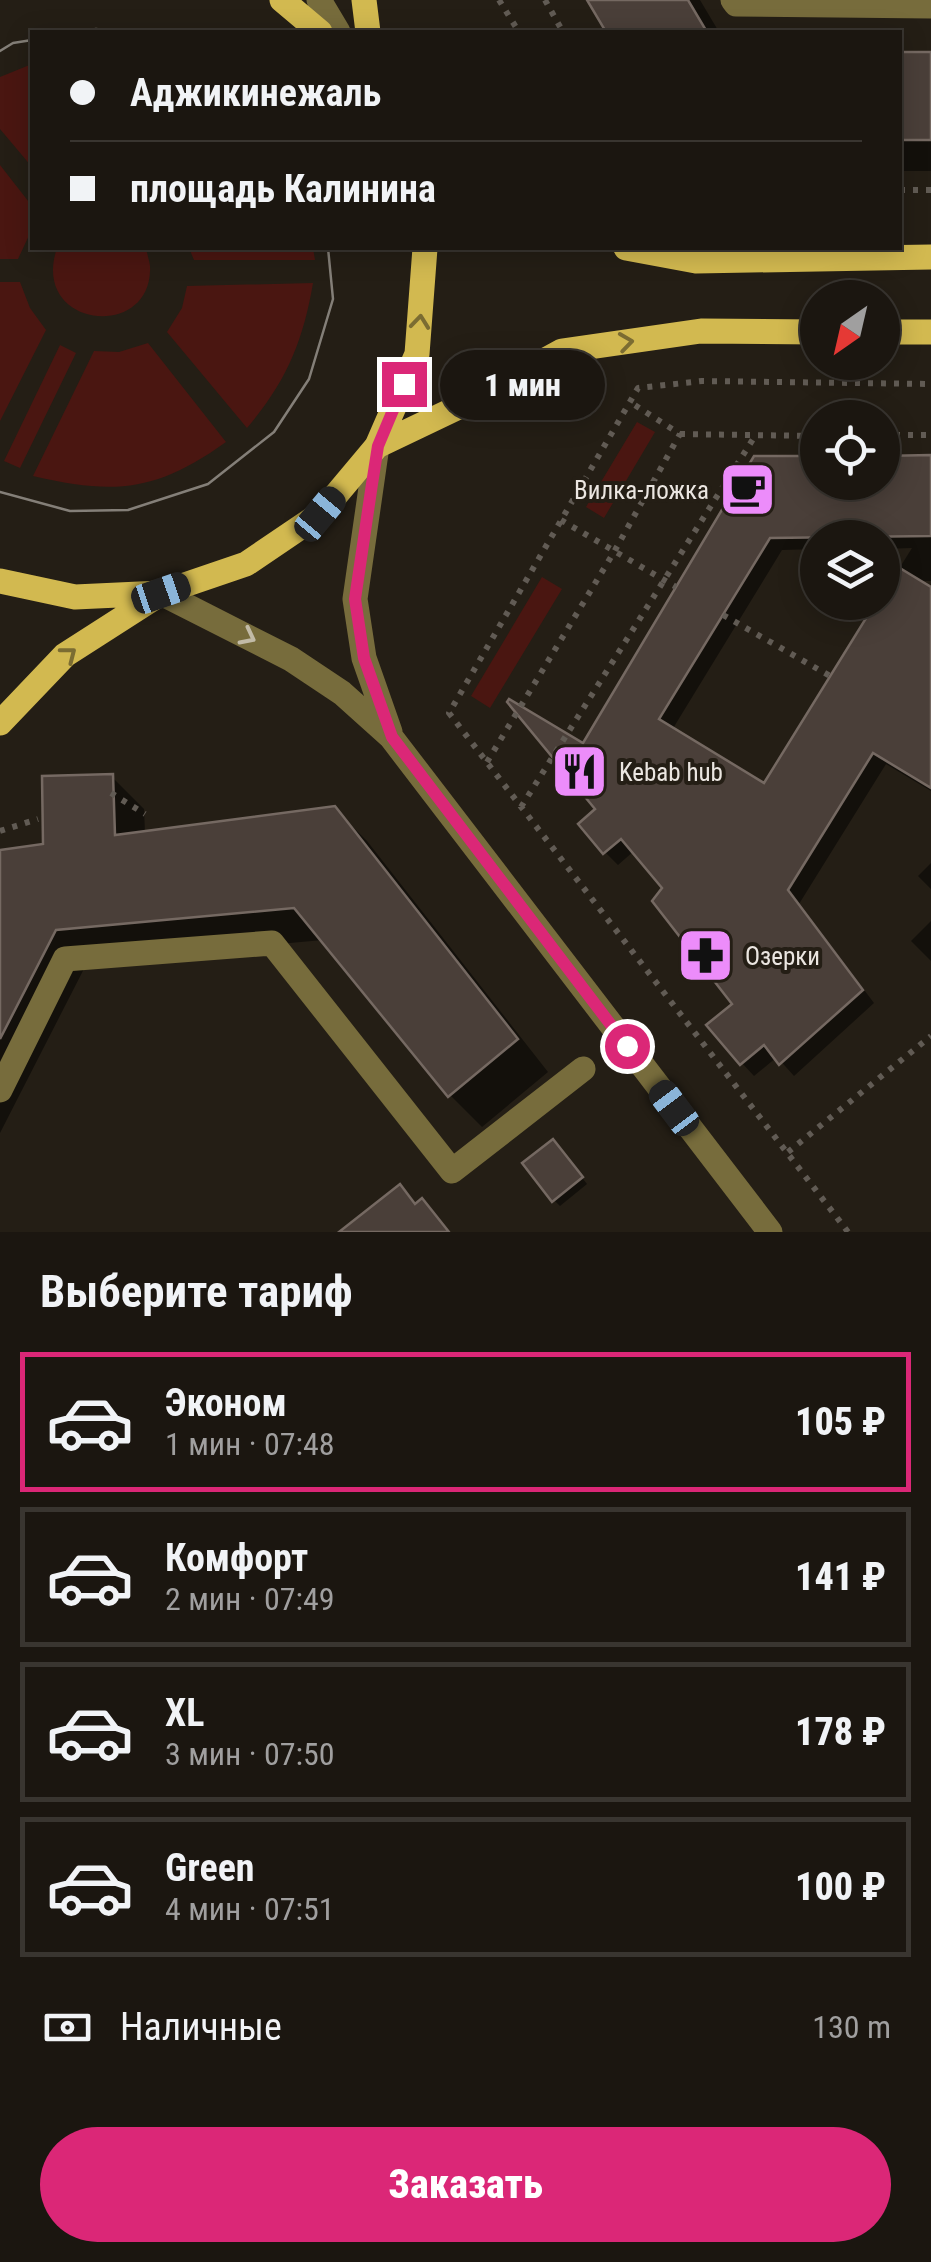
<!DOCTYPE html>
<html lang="ru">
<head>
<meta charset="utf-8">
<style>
	body { margin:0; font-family:"Roboto Condensed",sans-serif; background:#241f19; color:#f1f3f6; height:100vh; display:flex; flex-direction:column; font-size:38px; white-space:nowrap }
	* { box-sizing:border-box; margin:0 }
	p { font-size:32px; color:#a09f9f }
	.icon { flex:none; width:55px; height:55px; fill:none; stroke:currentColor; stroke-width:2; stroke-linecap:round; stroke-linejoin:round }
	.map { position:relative; height:1232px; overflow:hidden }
	.sheet { display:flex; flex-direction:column; background:#1b1610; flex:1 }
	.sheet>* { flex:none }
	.banner { position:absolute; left:30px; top:30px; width:872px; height:220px; border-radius:0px; box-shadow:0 5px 25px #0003,0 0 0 2px #393530; display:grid; align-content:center; height:220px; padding:0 40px; background:#1b1610 }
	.needle { width:65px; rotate:214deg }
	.tools { position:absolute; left:800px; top:280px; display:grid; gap:20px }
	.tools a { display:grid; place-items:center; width:100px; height:100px; border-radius:50%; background:#1b1610; box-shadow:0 5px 25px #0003,0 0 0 2px #393530; font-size:50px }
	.end { position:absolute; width:45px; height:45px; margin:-22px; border:12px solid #db2777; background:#fff; box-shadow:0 0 0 5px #fff }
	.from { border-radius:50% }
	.bubble { position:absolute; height:70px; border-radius:35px; background:#1b1610; box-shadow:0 5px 25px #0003,0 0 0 2px #393530; font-size:32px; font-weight:800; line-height:70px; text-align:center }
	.car { position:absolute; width:30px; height:60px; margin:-30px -15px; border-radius:12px; box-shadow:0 0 8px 2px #0007; background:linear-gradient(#222 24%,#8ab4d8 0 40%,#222 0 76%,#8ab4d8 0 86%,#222 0) }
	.banner b { display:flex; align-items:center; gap:35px; height:95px; font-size:38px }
	.banner b+b { border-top:2px solid #393530 }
	.banner i { width:25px; height:25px; background:#f1f3f6 }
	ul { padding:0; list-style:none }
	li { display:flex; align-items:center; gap:30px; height:140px; margin:0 20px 15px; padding:0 20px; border:5px solid #393530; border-radius:0px }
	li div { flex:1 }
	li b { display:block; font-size:38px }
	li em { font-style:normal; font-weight:800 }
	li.on { border-color:#db2777 }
	li>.icon { width:90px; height:90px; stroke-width:1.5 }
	h2 { padding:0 40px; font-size:45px; line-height:120px }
	.pay { display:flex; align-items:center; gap:25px; height:110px; padding:0 40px; font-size:38px }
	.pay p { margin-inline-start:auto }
	.primary-button { display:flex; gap:20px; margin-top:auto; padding:20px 40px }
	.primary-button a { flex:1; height:115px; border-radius:60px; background:#db2777; color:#fff; font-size:40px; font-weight:800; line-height:115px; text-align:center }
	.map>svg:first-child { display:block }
	.green { fill:#4a1611 }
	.shadow { fill:#0007; fill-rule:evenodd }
	.building { fill:#4a3f39; stroke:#756962; stroke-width:2.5 }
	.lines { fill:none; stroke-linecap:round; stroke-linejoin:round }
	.path { stroke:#615b54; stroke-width:6; stroke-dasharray:5 8; stroke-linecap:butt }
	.minor { stroke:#776c3c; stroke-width:25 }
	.major { stroke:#d2b950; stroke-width:25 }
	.tram { stroke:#847f78; stroke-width:2.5 }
	.oneway { stroke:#7b6c32 }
	.oneway2 { stroke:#c2bba7 }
	.route { stroke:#db2777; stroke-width:12 }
	.labels { text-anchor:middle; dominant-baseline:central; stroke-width:8; stroke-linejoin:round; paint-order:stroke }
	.poi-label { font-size:25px; fill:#ebe6e1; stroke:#241e15; text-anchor:start }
</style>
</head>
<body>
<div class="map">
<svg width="931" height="1232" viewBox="0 0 931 1232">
	<rect width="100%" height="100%" fill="#241e15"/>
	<path class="green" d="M32,64V167L0,129V77Z
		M0,165L32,206V229L18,259H0Z
		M57,248H146C147,255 151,264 150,271C148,341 30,327 57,248Z
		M189,248H313L315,260H194Z
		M0,282H20L30,308L46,330L0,421Z
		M313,283C303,342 286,382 247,428L167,332L182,308L187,286Z
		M148,343L226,442C156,492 115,495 33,476L94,351L119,352Z
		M60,345L76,353L20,468L4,461Z
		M637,422L655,432L604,518L586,507Z
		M542,577L562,589L490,708L471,696Z"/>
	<path class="shadow" d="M590,0H700L719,32H609Z
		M900,54H931V171H900Z
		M931,458V581H916L931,590V791L886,764L799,904L874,1003L794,1076L777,1057L754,1076L742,1063L735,1004L666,888L634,851L618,865L605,852L584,746L818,482H882ZM818,538H882V549L912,548L882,596V602L765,786L672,730L782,550L818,549Z
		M112,777L144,809L145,833L334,808L367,841L548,1072L482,1127L450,1095L323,940L88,961L0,1133V853L46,846Z
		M931,863V889L918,876Z
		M931,921V961L911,941Z
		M559,1148L587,1184L560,1206L554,1200Z"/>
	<path class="building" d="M587,0H688L707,32H606Z
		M900,52H931V140H900Z
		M931,455V536L770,538L659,719L764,783L876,602H882V592L898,567L931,587V788L873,753L788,890L863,990L779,1065L764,1045L740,1065L706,1025L732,1004L652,901L662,888L621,839L603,854L578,824L595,809L507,702L509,699L583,743L754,456H818V482H882V456Z
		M113,774L115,835L335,806L518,1039L448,1097L294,908L56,930L0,1039V850L43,844L42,776Z
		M553,1139L583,1177L552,1202L522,1163Z
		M400,1184L415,1204L422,1198L449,1232H339Z"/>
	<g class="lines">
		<path class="path" d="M499,0L519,32
			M545,0L563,32
			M900,190H931
			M680,434L818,436
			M882,435H931
			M561,520L676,587
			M723,615L830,676
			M487,762L614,552L680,434L630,402
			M111,793L145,814
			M521,807L755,436
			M0,831L38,819
			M788,1152L931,1036
			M848,1232L449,713L638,388L702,381L931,384"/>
		<path class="minor" d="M319,0L338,32
			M733,0L736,4L931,6
			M377,446L355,599L364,658L390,732
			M161,593L291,659L342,693L391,737L770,1232
			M0,1090L65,959L272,943L452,1171L583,1069"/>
		<path class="major" d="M282,0L320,32
			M364,0L368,32
			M626,248L696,261L931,257
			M882,332H931
			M377,446L467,403L562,351L701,331L818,332
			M0,581L75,597L161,593L246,564L320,514L377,446L417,354L425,248
			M0,723L65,655L157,596"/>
		<path class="tram" d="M77,32L96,29L118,32
			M0,51L13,43L32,40
			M0,492L70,511L128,510L208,484L274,432L309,379L333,299L328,248"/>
	</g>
	<defs><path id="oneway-chevron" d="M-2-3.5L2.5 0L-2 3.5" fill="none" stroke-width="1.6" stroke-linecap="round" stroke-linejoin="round" transform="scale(2.5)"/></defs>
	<g class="oneway">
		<use href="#oneway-chevron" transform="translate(420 322) rotate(-84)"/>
		<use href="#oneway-chevron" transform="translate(626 342) rotate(-8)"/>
		<use href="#oneway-chevron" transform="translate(69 654) rotate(-38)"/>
	</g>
	<use class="oneway2" href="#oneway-chevron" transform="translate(248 637) rotate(27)"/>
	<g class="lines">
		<path class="route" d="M404,384L378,446L372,484L355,599L364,658L392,737L627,1046"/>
	</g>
	<defs>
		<symbol id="cafe-square" viewBox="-11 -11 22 22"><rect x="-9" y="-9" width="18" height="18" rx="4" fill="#ec8cfa" stroke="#241e15"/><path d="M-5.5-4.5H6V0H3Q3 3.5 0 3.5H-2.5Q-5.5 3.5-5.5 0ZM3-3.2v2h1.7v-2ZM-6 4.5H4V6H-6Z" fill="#111"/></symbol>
		<symbol id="restaurant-square" viewBox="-11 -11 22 22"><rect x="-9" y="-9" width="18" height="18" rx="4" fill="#ec8cfa" stroke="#241e15"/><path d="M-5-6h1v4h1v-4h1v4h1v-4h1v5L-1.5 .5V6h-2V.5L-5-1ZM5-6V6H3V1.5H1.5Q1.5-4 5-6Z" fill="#111"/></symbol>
		<symbol id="pharmacy-square" viewBox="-11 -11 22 22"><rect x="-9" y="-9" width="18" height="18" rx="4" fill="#ec8cfa" stroke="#241e15"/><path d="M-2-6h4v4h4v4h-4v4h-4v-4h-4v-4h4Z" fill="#111"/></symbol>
	</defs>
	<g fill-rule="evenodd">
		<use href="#cafe-square" x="716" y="458" width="63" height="63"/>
		<use href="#restaurant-square" x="548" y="740" width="63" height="63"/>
		<use href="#pharmacy-square" x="674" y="924" width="63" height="63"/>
	</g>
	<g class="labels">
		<g class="poi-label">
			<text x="709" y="490" text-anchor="end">Вилка-ложка</text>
			<text x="619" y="772">Kebab hub</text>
			<text x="745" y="956">Озерки</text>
		</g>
	</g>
</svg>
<div class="tools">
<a><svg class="needle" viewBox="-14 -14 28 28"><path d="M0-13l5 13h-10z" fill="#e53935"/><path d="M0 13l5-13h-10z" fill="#a09f9f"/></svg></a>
<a><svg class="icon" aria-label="locate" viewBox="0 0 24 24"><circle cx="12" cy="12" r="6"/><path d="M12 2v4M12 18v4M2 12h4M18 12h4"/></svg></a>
<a><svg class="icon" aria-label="layers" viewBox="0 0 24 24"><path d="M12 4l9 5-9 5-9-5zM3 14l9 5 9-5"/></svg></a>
</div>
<i class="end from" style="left:627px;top:1046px"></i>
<i class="end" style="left:404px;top:384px"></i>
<div class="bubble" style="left:440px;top:350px;width:165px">1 мин</div>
<i class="car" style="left:320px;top:514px;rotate:40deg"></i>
<i class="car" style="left:161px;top:593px;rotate:71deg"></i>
<i class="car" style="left:674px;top:1108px;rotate:323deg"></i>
<div class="banner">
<b><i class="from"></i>Аджикинежаль</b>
<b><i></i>площадь Калинина</b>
</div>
</div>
<section class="sheet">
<h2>Выберите тариф</h2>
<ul>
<li class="on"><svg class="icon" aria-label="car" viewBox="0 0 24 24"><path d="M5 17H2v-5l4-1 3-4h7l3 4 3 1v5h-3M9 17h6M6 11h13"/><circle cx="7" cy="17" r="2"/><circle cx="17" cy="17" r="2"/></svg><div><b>Эконом</b><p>1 мин · 07:48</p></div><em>105 ₽</em></li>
<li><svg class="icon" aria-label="car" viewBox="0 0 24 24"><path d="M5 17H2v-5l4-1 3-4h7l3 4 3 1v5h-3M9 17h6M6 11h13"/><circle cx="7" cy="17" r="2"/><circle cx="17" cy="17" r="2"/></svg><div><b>Комфорт</b><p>2 мин · 07:49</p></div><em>141 ₽</em></li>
<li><svg class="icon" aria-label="car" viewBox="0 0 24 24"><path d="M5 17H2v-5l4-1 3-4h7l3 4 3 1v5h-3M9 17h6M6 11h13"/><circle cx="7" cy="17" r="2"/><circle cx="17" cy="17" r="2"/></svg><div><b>XL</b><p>3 мин · 07:50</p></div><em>178 ₽</em></li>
<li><svg class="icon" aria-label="car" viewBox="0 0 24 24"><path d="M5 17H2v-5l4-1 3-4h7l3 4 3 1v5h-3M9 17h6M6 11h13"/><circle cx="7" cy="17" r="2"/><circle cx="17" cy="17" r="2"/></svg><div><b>Green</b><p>4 мин · 07:51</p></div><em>100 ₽</em></li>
</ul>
<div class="pay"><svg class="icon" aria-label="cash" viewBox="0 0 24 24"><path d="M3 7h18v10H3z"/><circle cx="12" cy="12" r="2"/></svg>Наличные<p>130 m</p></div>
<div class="primary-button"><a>Заказать</a></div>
</section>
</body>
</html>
